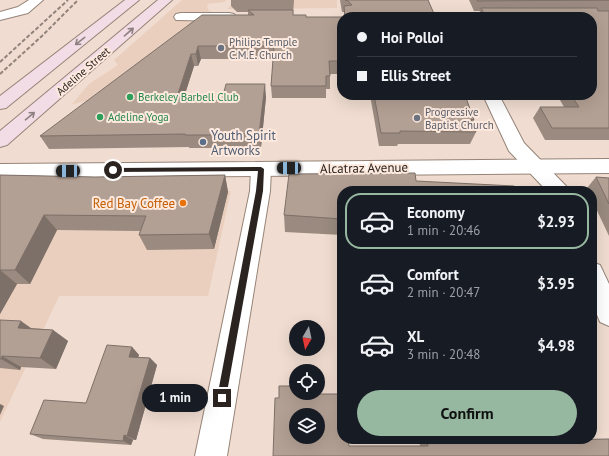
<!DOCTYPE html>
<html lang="en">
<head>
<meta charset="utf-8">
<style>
	body { margin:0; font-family:"PT Sans",sans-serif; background:#20242c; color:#f1f3f6; height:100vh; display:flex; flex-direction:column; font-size:15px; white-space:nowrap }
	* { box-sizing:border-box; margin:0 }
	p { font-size:13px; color:#9ea1a6 }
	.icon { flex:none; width:22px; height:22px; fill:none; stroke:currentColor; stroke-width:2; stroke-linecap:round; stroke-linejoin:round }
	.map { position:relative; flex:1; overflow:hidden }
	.panel { position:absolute; left:337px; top:186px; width:260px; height:258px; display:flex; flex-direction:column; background:#171b24; border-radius:16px; box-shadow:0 4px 16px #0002 }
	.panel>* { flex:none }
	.top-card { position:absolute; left:337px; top:12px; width:260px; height:88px; border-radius:16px; box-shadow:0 4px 16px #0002; display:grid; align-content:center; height:88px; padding:0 20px; background:#171b24 }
	.needle { width:26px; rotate:189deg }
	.tools { position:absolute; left:289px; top:320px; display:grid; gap:8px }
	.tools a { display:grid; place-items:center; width:36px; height:36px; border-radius:50%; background:#171b24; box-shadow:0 4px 16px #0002; font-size:20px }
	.end { position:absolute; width:18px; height:18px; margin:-9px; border:5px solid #2a231f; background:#fff; box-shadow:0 0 0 2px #fff }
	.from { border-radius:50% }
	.bubble { position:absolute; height:28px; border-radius:14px; background:#171b24; box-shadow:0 4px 16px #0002; font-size:13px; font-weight:600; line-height:28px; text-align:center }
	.car { position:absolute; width:12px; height:24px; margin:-12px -6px; border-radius:5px; box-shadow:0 0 3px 1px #0007; background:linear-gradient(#222 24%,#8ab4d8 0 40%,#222 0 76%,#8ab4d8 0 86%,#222 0) }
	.top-card b { display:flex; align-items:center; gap:14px; height:38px; font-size:15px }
	.top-card b+b { border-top:1px solid #363941 }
	.top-card i { width:10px; height:10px; background:#f1f3f6 }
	ul { padding:7px 0 0; list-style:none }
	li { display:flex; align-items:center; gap:12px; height:56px; margin:0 8px 6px; padding:0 12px; border:2px solid transparent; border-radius:16px }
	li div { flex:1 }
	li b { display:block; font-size:15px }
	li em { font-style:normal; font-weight:600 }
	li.current { border-color:#96b7a0 }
	li>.icon { width:36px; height:36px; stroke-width:1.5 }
	.button { display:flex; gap:8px; margin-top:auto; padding:8px 20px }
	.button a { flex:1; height:46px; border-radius:24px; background:#96b7a0; color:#111; font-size:16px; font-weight:600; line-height:46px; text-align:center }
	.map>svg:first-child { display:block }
	.built { fill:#eacfbf }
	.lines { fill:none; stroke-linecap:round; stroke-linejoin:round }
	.minor-casing { stroke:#968478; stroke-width:2 }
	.tertiary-casing { stroke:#968478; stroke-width:2 }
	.secondary-casing { stroke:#968478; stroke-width:2 }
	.minor { fill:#fff; fill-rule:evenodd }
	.tertiary { fill:#fff; fill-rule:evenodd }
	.secondary { fill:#f2dde6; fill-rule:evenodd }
	.rail { stroke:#91837b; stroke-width:2; stroke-dasharray:4 2; stroke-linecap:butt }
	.wall { fill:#9a8a7f }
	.shaded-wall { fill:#7d7068 }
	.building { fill:#b3a094; stroke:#7d7068; fill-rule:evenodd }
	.oneway { stroke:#8e8082 }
	.route { fill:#2a231f }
	.worship-dot { fill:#6b7280; stroke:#fde9dd; stroke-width:1.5 }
	.leisure-dot { fill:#2e9e5b; stroke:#fde9dd; stroke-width:1.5 }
	.service-dot { fill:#5c6f8a; stroke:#fde9dd; stroke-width:1.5 }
	.food-dot { fill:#e8710a; stroke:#fde9dd; stroke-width:1.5 }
	.labels { text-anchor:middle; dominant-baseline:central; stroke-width:4; stroke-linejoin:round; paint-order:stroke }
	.far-worship-label { font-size:11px; fill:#5b616d; stroke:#fde9dd; text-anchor:start }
	.far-street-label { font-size:11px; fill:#2a231f; stroke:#fde9dd }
	.far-leisure-label { font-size:11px; fill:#27864d; stroke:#fde9dd; text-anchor:start }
	.service-label { font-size:13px; fill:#4e5e75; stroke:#fde9dd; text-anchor:start }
	.street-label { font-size:13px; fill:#2a231f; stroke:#fde9dd }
	.food-label { font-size:13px; fill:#c56008; stroke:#fde9dd; text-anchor:end }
</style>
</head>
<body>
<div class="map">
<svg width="609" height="456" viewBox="0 0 609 456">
	<rect width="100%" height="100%" fill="#f0dcd0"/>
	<path class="built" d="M182,0H227L224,2L208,4L207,6L209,11L213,12L102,98L72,104L89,84L118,65L114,60Z
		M238,0H337V8L227,9Z
		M231,191L208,296H59L0,422V192Z"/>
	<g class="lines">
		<defs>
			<path id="minor" d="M29,0H43L28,13L0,20V12L18,7Z
				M181,13H229L234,14L236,17L234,20L229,21L176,20L174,17L176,14Z
				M444,13H508L513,14L515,17H437L439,14Z
				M483,95H499L524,143L566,186L569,191H547L509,151Z
				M261,162L268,164L271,169L270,191L227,456H195L250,191L251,169L254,164Z
				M592,262L600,265L609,284V326L600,322L592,303Z"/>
			<path id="tertiary" d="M609,159V173L0,178V164Z"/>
			<path id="secondary" d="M125,0H139L6,108L0,109V96Z
				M158,0H172L7,145L0,147V131Z"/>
		</defs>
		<use href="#minor" class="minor-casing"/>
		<use href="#tertiary" class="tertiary-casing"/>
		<use href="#secondary" class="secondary-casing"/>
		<use href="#minor" class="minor"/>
		<use href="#tertiary" class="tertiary"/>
		<use href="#secondary" class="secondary"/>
		<path class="rail" d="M0,62L68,0
			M0,74L42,36L78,0"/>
	</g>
	<path class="wall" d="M231,0H294L293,15L306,17H342V74H330V89H326V98H272L271,86L273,59H201L198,66H194L183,100H222L266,97L261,147L216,146V148H189V147L49,149L40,136L248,15V12H237L231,6Z
		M340,0H428L435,16L344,17V12H342Z
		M469,0H609V140H545L533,118L540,107H564L557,95H592V17H478L480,11H474Z
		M370,95H465L474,120L473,124L476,132L470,144H398L397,146H379Z
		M0,175L95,177L225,175L228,192L214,249L147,250L139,235L140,231L57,230L30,284H17L0,314Z
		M596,177L609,178V236L592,200V191H588L587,188Z
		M342,191V235L285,232L284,215Z
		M0,320L31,328L53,330L68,341L56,369L21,367L20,370L0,368Z
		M132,347L139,355L138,357L150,358L157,365L136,440H133L131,445L43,439L30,434L86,403Z
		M317,394L349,446H420L419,439H494L495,441L609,439L273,456L279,398Z"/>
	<path class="shaded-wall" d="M198,46L201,59L198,66L196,54Z
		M191,54L194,66L179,113L176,100Z
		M265,84L266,97L261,147L259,134Z
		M213,133L216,146V148L213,135Z
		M225,175L228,192L214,249L209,234Z
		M44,215L57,230L30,284L15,270Z
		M0,270L17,284L0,314Z
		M21,321L38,333L18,328Z
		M53,330L68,341L56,369L40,358Z
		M132,347L139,355L136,364L129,357Z
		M2,356L21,367L20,370L1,359Z
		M150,358L157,365L136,440L127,436Z
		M0,404L4,406L0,415Z
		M124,435L133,440L131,445L123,441Z"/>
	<path class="building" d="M345,0H428L435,16H438L439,17H345L344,6L352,5L348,1Z
		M477,0H609L477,1Z
		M481,8H597L598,11H609V128H552L540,107H579L571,95H592V17H486Z
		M248,10H293V15H306V17H342V61H329L330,76H326V86H271L274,46H198L196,54H191L176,100H222L226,84H265L259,134L213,133V135H185V134L40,136L202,15H254Z
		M374,95H465L474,120L471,119L476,132L400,131V133H381Z
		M415,173L416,181L514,186L516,191H342V219L284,215L289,174Z
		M0,175L95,177L225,175L209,234L139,235L146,216L44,215L15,270H0V271Z
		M596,177L609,178V204Z
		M0,320L21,321L18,328L53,330L40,358L2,356L1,359H0Z
		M107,345L132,347L129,357L150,358L127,436L124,435L123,441L30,434L44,400L86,403Z
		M279,386H296V393H317V394H342V439H348L349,446H428L427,439H494L495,441L609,439V456H273L275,398H279ZM296,415H318V437H296Z"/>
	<defs><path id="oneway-shaft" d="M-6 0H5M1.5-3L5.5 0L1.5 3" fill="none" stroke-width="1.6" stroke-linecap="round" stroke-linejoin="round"/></defs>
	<g class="oneway">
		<use href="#oneway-shaft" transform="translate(129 32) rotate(-41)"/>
		<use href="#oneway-shaft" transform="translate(80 41) rotate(142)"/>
		<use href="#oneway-shaft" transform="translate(30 116) rotate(-40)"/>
	</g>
	<path class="route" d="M261,167L264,169L263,191L226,398L225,401L222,402L219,401L217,398L256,191L258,171L113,172L111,170L113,168Z"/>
	<g class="worship-dot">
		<circle cx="221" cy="48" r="4"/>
		<circle cx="417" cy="118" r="4"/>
	</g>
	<g class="leisure-dot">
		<circle cx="130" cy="97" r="4"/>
		<circle cx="100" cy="117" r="4"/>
	</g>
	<circle class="service-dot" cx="203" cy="142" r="4"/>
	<circle class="food-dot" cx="183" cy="203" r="4"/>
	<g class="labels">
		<g class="far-worship-label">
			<text x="229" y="42">Philips Temple<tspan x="229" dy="13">C.M.E. Church</tspan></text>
			<text x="425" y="112">Progressive<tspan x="425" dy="13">Baptist Church</tspan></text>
		</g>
		<g class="far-street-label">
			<text transform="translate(83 71) rotate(-41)">Adeline Street</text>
		</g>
		<g class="far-leisure-label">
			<text x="138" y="97">Berkeley Barbell Club</text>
			<text x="108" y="117">Adeline Yoga</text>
		</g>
		<g class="service-label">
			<text x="211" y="135">Youth Spirit<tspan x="211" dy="15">Artworks</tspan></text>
		</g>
		<g class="street-label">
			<text transform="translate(364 168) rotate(-1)">Alcatraz Avenue</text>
		</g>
		<g class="food-label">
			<text x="175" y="203">Red Bay Coffee</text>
		</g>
	</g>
</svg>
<div class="tools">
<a><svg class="needle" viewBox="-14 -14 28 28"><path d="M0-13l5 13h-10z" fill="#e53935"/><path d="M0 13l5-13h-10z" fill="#9ea1a6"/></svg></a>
<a><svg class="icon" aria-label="locate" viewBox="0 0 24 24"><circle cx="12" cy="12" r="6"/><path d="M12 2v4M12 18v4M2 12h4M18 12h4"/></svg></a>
<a><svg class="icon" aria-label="layers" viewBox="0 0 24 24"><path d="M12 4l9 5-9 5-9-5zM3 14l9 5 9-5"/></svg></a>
</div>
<i class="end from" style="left:113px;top:170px"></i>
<i class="end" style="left:222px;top:398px"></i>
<div class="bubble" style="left:142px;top:384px;width:66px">1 min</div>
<i class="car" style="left:289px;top:168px;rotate:270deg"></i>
<i class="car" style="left:68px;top:171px;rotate:269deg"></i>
<div class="top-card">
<b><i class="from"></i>Hoi Polloi</b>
<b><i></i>Ellis Street</b>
</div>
<section class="panel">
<ul>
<li class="current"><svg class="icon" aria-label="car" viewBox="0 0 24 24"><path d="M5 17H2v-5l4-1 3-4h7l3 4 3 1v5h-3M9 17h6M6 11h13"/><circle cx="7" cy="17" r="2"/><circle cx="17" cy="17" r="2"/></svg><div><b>Economy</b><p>1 min · 20:46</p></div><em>$2.93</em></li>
<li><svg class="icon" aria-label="car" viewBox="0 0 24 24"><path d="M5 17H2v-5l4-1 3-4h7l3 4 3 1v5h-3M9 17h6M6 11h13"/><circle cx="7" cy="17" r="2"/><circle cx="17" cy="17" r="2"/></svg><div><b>Comfort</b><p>2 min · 20:47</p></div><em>$3.95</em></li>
<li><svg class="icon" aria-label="car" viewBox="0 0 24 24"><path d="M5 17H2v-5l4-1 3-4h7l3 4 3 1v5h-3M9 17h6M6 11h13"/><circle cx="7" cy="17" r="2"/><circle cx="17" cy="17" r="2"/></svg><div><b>XL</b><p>3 min · 20:48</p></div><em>$4.98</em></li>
</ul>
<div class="button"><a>Confirm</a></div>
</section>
</div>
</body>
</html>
